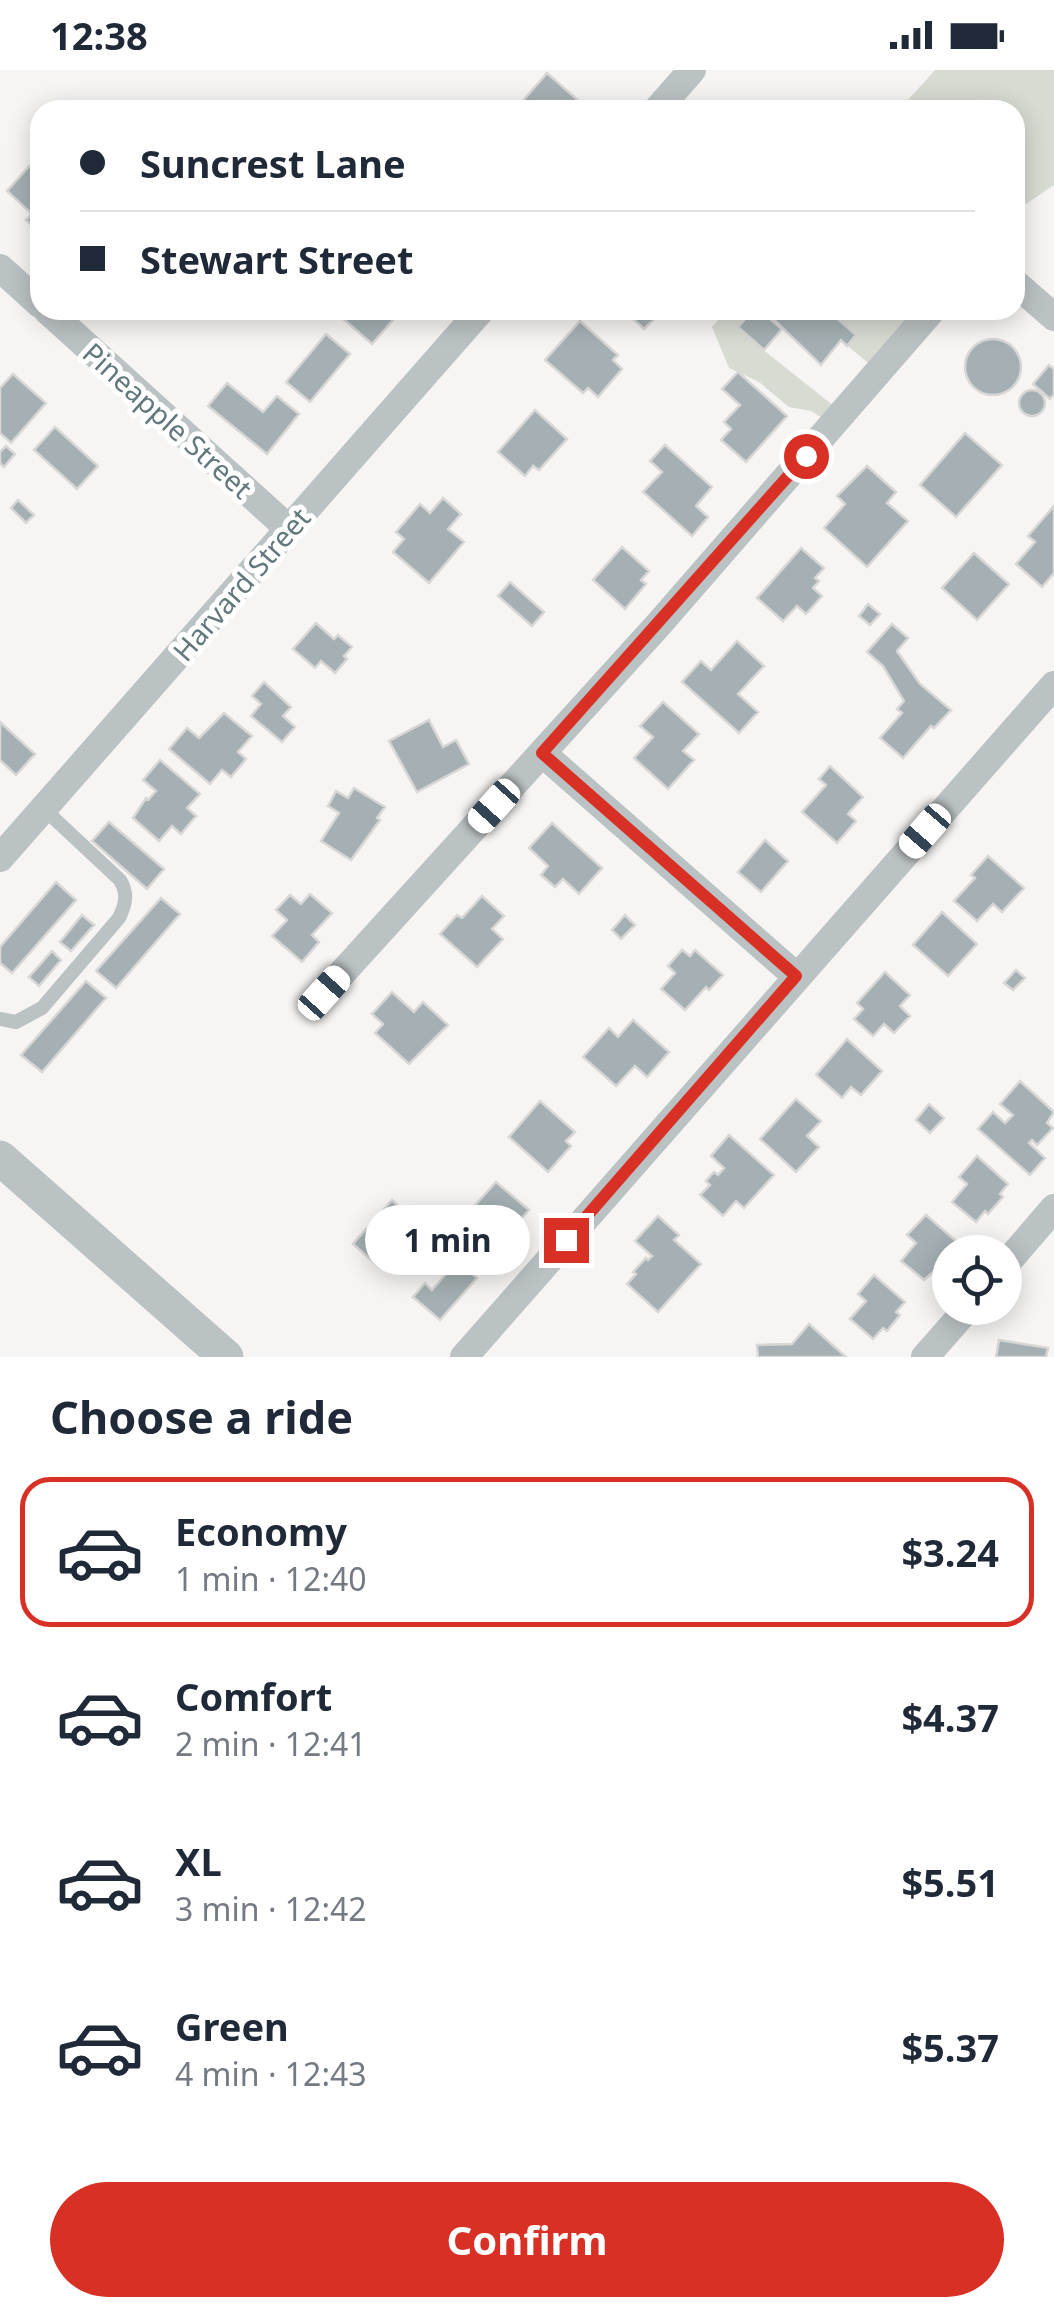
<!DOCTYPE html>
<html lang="en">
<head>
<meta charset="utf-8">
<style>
	body { margin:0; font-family:"Noto Sans",sans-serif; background:#f2f2f3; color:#1f2937; height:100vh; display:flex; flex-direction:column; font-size:38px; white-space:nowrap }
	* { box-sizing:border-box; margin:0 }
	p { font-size:32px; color:#747a83 }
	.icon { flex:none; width:55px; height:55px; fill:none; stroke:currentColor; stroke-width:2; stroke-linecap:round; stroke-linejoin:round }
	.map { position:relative; height:1287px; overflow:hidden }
	.details { display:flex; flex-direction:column; background:#fff; flex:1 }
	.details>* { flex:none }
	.top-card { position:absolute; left:30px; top:30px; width:995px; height:220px; border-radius:30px; box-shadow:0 5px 25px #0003; display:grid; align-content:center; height:220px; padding:0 50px; background:#fff }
	.tools { position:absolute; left:932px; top:1165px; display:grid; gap:20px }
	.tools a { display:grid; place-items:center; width:90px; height:90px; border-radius:50%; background:#fff; box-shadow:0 5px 25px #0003; font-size:50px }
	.end { position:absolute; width:45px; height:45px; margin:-22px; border:12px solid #d93025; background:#fff; box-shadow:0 0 0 5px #fff }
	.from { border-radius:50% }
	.bubble { position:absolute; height:70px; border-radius:35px; background:#fff; box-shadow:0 5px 25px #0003; font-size:32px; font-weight:700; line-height:70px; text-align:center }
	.car { position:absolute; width:30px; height:60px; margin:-30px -15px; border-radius:12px; box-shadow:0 0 8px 2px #0007; background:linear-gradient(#fff 24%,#345 0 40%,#fff 0 76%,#345 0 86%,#fff 0) }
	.top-card b { display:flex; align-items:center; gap:35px; height:95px; font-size:38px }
	.top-card b+b { border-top:2px solid #e0e1e3 }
	.top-card i { width:25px; height:25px; background:#1f2937 }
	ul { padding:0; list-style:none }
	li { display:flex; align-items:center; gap:30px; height:150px; margin:0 20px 15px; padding:0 30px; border:5px solid transparent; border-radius:30px }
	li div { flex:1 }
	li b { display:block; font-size:38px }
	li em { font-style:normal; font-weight:700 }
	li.on { border-color:#d93025 }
	li>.icon { width:90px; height:90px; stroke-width:1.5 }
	h2 { padding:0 50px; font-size:45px; line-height:120px }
	.cta { display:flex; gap:20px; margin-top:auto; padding:20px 50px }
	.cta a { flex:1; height:115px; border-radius:60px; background:#d93025; color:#fff; font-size:40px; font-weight:700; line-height:115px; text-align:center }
	.status { display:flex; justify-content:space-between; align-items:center; height:70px; padding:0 50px; background:#fff; direction:ltr }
	.status svg { height:28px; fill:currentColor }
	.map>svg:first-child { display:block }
	.green { fill:#d7dbd2 }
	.building { fill:#a4b0b3; stroke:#d8d7d6; stroke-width:2.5 }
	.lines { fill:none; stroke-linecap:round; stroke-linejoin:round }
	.service { stroke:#bbc2c3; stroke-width:14 }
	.minor { stroke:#bbc2c3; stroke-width:28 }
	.tertiary { stroke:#bbc2c3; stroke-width:35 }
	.route { stroke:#d93025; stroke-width:12 }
	.labels { text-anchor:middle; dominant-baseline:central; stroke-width:10; stroke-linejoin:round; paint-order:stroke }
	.street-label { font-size:28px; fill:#62787d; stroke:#fff }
</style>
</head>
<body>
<div class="status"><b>12:38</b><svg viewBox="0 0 49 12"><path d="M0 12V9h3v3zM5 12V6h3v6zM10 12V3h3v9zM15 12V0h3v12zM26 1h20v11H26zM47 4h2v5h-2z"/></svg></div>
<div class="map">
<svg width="1054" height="1287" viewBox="0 0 1054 1287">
	<rect width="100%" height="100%" fill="#f6f5f3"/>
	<path class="green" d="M935,0H1054V115L1020,138L1015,146V40H899Z
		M727,240H786L757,275L854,352L838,358L811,341L789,337L759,312L729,298L712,257Z
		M804,240H938L884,306Z"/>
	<path class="building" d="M547,3L589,40H515Z
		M40,84V163L26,150L32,144L7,121Z
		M333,240H396L399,243L372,274Z
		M635,240H642L653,250L644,259L630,246Z
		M753,240H760L782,259L764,280L738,257Z
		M776,240H828L856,265L847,276L841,270L821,295L770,246Z
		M580,251L618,285L613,290L622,299L598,327L588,318L583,323L545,290Z
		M326,264L350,284L310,332L286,312Z
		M965 297a28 28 0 1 1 56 0a28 28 0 1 1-56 0Z
		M1049,295L1054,299V324L1050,329L1033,314Z
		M738,302L787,346L746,392L721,370L731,359L724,352L740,335L722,319Z
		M13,304L46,333L11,373L0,363V318Z
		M227,313L263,342L277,326L299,344L267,384L208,336Z
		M1019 333a13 13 0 1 1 26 0a13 13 0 1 1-26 0Z
		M535,340L567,369L539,400L533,396L525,406L498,382Z
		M55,357L98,396L77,419L34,380Z
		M965,363L1002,395L956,447L920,415Z
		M665,375L712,417L696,436L708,447L692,466L643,422L662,402L650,391Z
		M6,376L15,384L4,397L0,393V382Z
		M867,396L896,422L887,433L908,451L867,497L824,458L845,434L837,426Z
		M443,428L461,444L448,459L464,472L429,513L393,482L404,469L396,462L420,434L430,443Z
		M18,430L34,445L26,453L11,438Z
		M1054,436V503L1042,517L1016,494L1035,472L1028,466Z
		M622,477L649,501L641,510L646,514L625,539L593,510Z
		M801,478L824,498L815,508L819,511L813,518L822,526L806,544L797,536L783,551L757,528Z
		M974,483L1009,514L977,550L942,518Z
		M510,512L544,542L532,556L498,526Z
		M868,534L880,544L870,555L859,546Z
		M316,553L334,569L338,565L352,577L344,586L347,589L335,603L321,591L315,598L293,579Z
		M892,554L908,568L897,581L920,614L951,640L934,658L931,656L903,688L880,668L902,643L897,639L904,631L883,596L867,582Z
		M737,571L764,596L738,624L758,642L739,663L682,612L701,591L711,600Z
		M264,612L291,637L283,646L295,657L282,672L251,646L261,634L252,626Z
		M663,632L699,664L683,681L694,690L668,719L634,688L653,667L640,656Z
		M224,643L252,666L238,682L246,689L231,707L222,700L210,714L169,679L187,658L199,668Z
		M429,650L443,677L456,670L469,694L417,722L389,671Z
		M0,652L35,684L16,705L0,690Z
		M160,690L200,724L187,738L196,746L181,764L172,756L159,771L133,748L146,728L148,730L156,721L143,710Z
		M830,696L863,727L848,744L856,751L837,773L802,742L826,715L819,709Z
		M354,718L385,737L377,748L380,750L351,790L321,771L339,743L328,736L336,721L348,728Z
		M109,752L164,799L147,819L92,771Z
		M552,753L602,798L579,824L563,809L555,817L541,805L548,796L529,778Z
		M765,770L788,791L761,822L738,802Z
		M988,786L1024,818L1002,842L993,834L977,851L954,831L975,808L971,805Z
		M56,812L76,830L12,903L0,893V877Z
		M310,824L332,843L312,865L319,872L302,892L272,866L287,850L276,840L290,825L301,834Z
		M482,826L504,846L492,859L503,869L477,897L440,864L457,845L462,848Z
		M161,828L180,844L116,918L96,901Z
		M942,842L977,874L948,906L913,875Z
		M82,845L94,855L71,881L60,872Z
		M625,845L635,855L621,869L612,860Z
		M682,880L690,886L695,880L723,905L709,920L706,917L685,940L661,919L675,903L668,896Z
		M52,881L61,890L39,916L29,907Z
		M1016,900L1025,908L1013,920L1004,913Z
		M885,902L910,925L900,936L910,946L894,963L884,954L873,966L854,949L863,939L857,933Z
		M86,911L106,928L42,1002L21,985Z
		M392,922L414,942L423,932L448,955L409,994L375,963L383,954L372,944Z
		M633,950L669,982L647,1007L635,996L616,1016L583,987L609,958L618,967Z
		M847,969L882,1001L861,1025L851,1017L842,1028L816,1005Z
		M1020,1011L1054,1042L1047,1053L1053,1058L1037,1075L1032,1070L1029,1073L1045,1088L1030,1105L978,1059L993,1042L1005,1053L1013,1045L1000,1034Z
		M796,1029L821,1051L807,1066L819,1077L796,1102L760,1069Z
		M540,1031L575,1062L566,1071L571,1076L548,1102L509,1067Z
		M929,1034L944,1048L930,1063L916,1050Z
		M729,1065L774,1105L744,1138L736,1131L723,1146L700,1125L710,1115L706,1111L714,1102L718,1105L724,1098L711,1086Z
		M977,1086L1008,1114L1000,1124L1003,1127L988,1144L985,1141L976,1152L952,1132L967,1114L959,1107Z
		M496,1112L529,1140L494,1180L461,1151Z
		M392,1130L418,1154L379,1197L353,1174L366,1159L372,1165L385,1151L378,1146Z
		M926,1145L957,1172L949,1182L950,1187L924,1210L901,1191L916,1173L907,1165Z
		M658,1146L679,1165L674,1170L701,1194L658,1242L627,1214L636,1204L633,1202L646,1188L648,1190L652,1186L635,1171Z
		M453,1186L477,1208L440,1250L413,1227L425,1213L432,1220L445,1205L440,1201Z
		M874,1205L905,1232L896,1242L900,1245L887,1261L883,1258L873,1269L850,1249L866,1231L858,1224Z
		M809,1254L846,1287H758L757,1275L792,1274Z
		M999,1270L1048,1278L1046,1287H996Z"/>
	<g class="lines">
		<path class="service" d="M0,949L16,952L42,938L119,848C126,834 128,823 120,810L44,739"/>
		<path class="minor" d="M657,40L692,0
			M0,198L40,234
			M1015,213L1054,247
			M47,240L289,459
			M542,683L796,906
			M0,788L481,240
			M324,923L659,554L932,240
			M1005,1195L1054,1138
			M464,1287L1054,615
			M925,1287L968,1238"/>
		<path class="tertiary" d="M0,1088L226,1287"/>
	</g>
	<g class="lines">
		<path class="route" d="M566,1170L796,906L542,683L806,386"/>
	</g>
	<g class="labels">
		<g class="street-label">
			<text transform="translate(168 350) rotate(42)">Pineapple Street</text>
			<text transform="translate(241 514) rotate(-49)">Harvard Street</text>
		</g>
	</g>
</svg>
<div class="tools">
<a><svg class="icon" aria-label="locate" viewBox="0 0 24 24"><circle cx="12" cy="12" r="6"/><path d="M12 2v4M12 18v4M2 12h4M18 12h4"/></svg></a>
</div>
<i class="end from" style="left:806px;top:386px"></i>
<i class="end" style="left:566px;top:1170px"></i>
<div class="bubble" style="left:365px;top:1135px;width:165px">1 min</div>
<i class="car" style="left:494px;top:736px;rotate:222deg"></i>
<i class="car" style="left:925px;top:761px;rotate:221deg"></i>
<i class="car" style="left:324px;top:923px;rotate:42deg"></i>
<div class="top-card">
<b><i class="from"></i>Suncrest Lane</b>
<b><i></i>Stewart Street</b>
</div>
</div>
<section class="details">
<h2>Choose a ride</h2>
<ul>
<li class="on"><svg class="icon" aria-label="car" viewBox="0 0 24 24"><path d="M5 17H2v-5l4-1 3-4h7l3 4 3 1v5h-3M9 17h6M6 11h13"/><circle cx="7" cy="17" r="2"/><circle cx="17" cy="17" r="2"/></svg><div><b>Economy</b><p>1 min · 12:40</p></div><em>$3.24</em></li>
<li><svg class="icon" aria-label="car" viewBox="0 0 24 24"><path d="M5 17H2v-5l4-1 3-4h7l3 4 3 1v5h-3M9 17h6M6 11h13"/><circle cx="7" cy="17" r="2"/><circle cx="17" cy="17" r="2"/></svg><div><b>Comfort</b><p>2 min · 12:41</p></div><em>$4.37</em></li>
<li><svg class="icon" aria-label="car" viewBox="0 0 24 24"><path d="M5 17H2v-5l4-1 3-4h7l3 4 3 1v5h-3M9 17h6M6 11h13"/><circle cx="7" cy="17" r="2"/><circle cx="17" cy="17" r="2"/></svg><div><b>XL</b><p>3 min · 12:42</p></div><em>$5.51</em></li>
<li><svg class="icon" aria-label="car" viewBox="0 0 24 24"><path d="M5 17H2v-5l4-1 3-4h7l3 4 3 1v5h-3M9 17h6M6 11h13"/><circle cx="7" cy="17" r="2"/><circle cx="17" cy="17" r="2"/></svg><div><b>Green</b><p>4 min · 12:43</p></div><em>$5.37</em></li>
</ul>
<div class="cta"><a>Confirm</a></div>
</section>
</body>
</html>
